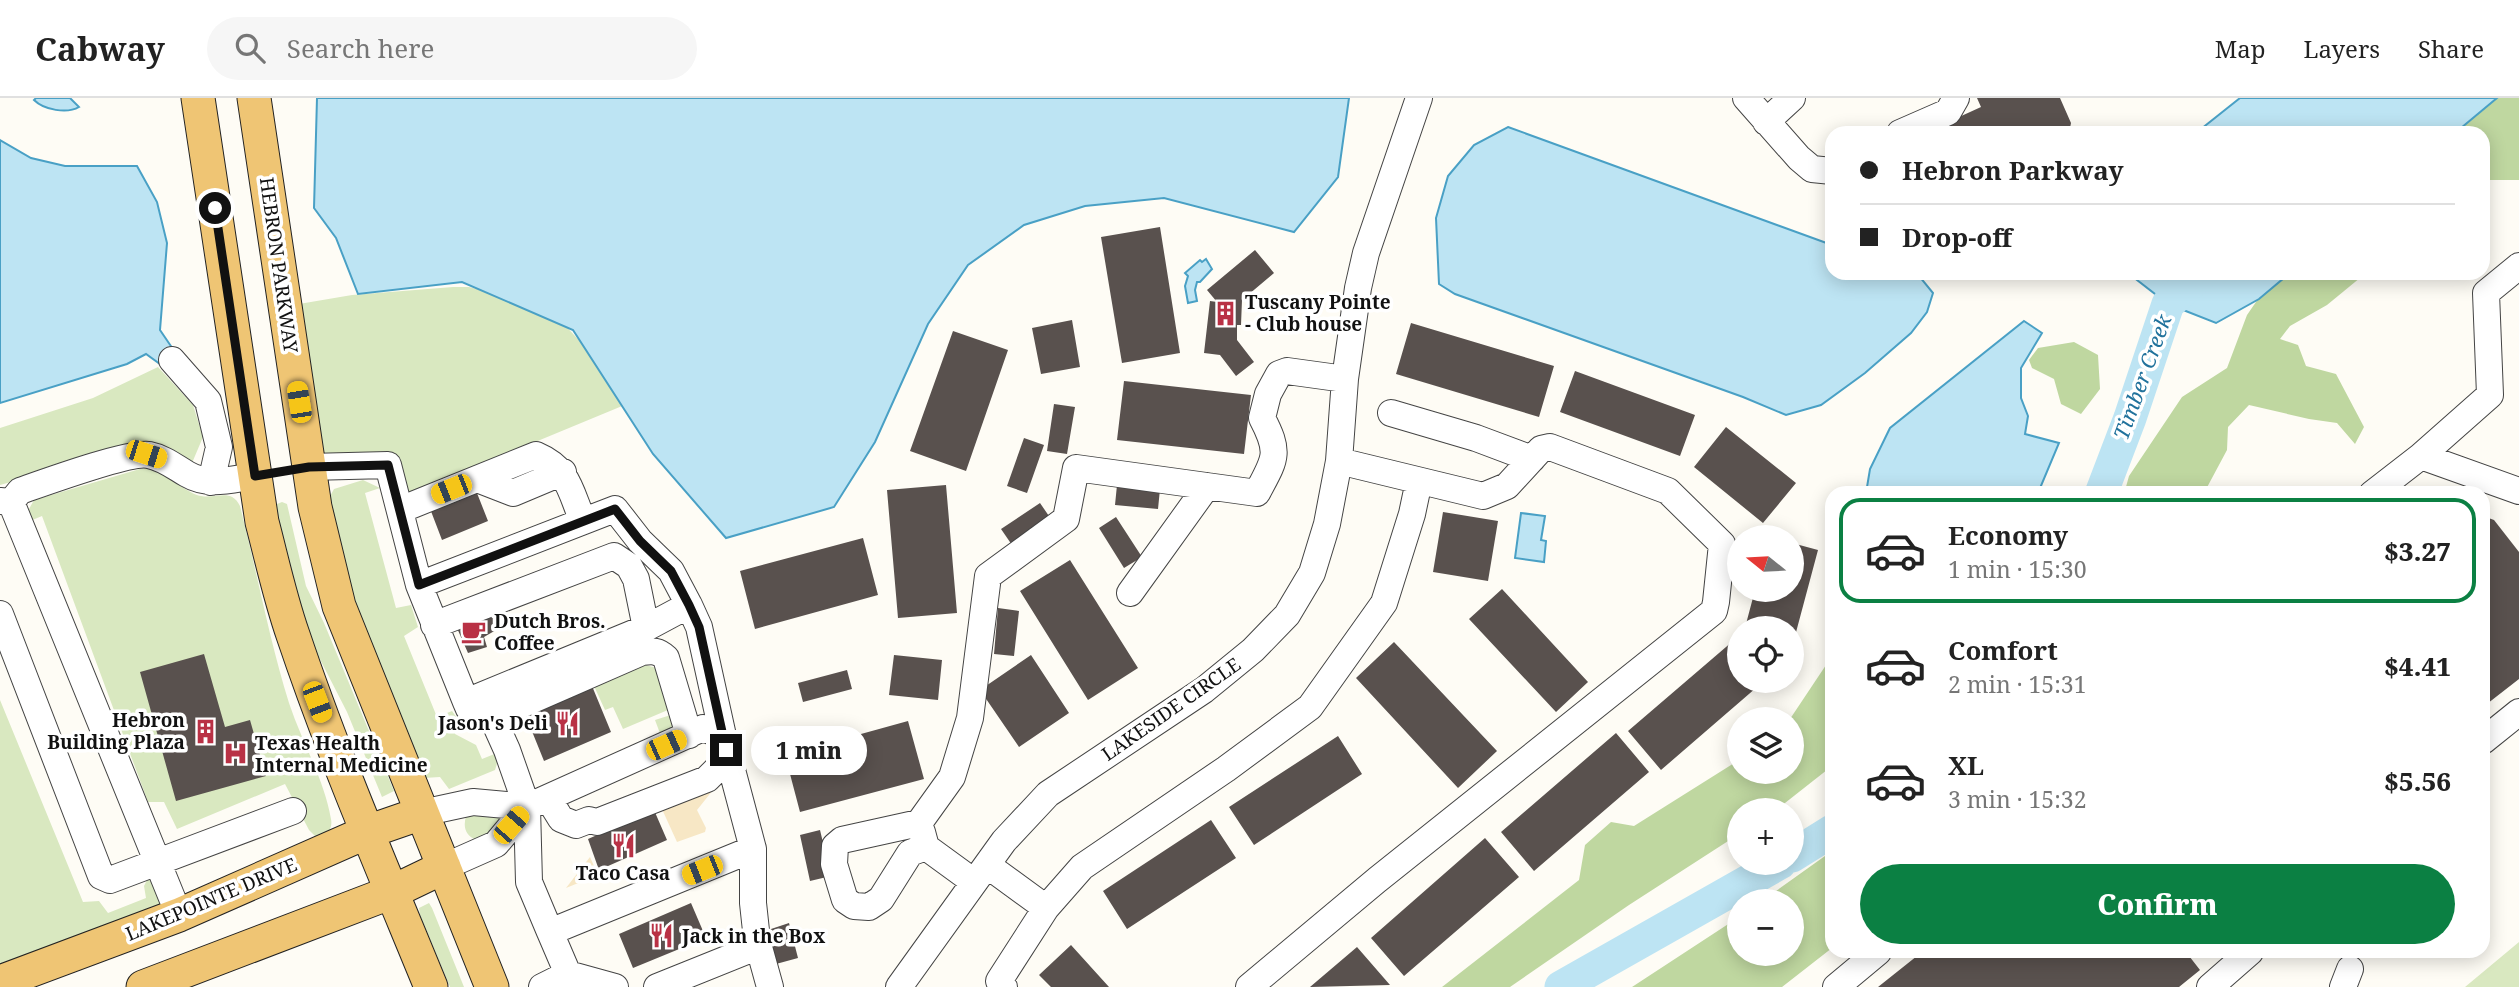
<!DOCTYPE html>
<html lang="en">
<head>
<meta charset="utf-8">
<style>
	body { margin:0; font-family:"Noto Serif",serif; background:#f6f6f6; color:#222; height:100vh; display:flex; flex-direction:column; font-size:26px; white-space:nowrap }
	* { box-sizing:border-box; margin:0 }
	p { font-size:23px; color:#767676 }
	.icon { flex:none; width:38px; height:38px; fill:none; stroke:currentColor; stroke-width:2; stroke-linecap:round; stroke-linejoin:round }
	.map { position:relative; flex:1; overflow:hidden }
	.panel { position:absolute; left:1825px; top:388px; width:665px; height:472px; display:flex; flex-direction:column; background:#fff; border-radius:21px; box-shadow:0 4px 18px #0003 }
	.panel>* { flex:none }
	.top-card { position:absolute; left:1825px; top:28px; width:665px; height:154px; border-radius:21px; box-shadow:0 4px 18px #0003; display:grid; align-content:center; height:154px; padding:0 35px; background:#fff }
	.needle { width:46px; rotate:288deg }
	.fabs { position:absolute; left:1727px; top:427px; display:grid; gap:14px }
	.fabs a { display:grid; place-items:center; width:77px; height:77px; border-radius:50%; background:#fff; box-shadow:0 4px 18px #0003; font-size:35px }
	.end { position:absolute; width:32px; height:32px; margin:-16px; border:9px solid #111; background:#fff; box-shadow:0 0 0 4px #fff }
	.from { border-radius:50% }
	.bubble { position:absolute; height:49px; border-radius:24px; background:#fff; box-shadow:0 4px 18px #0003; font-size:23px; font-weight:800; line-height:49px; text-align:center }
	.car { position:absolute; width:21px; height:42px; margin:-21px -10px; border-radius:9px; box-shadow:0 0 5px 2px #0007; background:linear-gradient(#f5c518 24%,#345 0 40%,#f5c518 0 76%,#345 0 86%,#f5c518 0) }
	.top-card b { display:flex; align-items:center; gap:24px; height:66px; font-size:26px }
	.top-card b+b { border-top:2px solid #e0e0e0 }
	.top-card i { width:18px; height:18px; background:#222 }
	ul { padding:12px 0 0; list-style:none }
	li { display:flex; align-items:center; gap:21px; height:105px; margin:0 14px 10px; padding:0 21px; border:4px solid transparent; border-radius:21px }
	li div { flex:1 }
	li b { display:block; font-size:26px }
	li em { font-style:normal; font-weight:800 }
	li.current { border-color:#0b8043 }
	li>.icon { width:63px; height:63px; stroke-width:1.5 }
	.action { display:flex; gap:14px; margin-top:auto; padding:14px 35px }
	.action a { flex:1; height:80px; border-radius:42px; background:#0b8043; color:#fff; font-size:28px; font-weight:800; line-height:80px; text-align:center }
	header { display:flex; align-items:center; gap:42px; box-sizing:border-box; height:98px; padding:0 35px; background:#fff; border-bottom:2px solid #e0e0e0 }
	header strong { font-size:33px }
	nav { display:flex; gap:38px; margin-inline-start:auto; font-size:24px }
	.search { width:490px; height:63px; background:#f6f6f6; display:flex; align-items:center; gap:18px; box-sizing:border-box; padding:0 24px; border-radius:38px; color:#767676; font-size:26px }
	.map>svg:first-child { display:block }
	.green { fill:#d9e8c0 }
	.forest { fill:#bfd7a0 }
	.sand { fill:#f7e7c5 }
	.water { fill:#bde4f3; stroke:#49a0c5; stroke-width:2 }
	.lines { fill:none; stroke-linecap:round; stroke-linejoin:round }
	.river { stroke:#bde4f3; stroke-width:33 }
	.building { fill:#59514e }
	.minor-casing { stroke:#444; stroke-width:28 }
	.major-casing { stroke:#222; stroke-width:35 }
	.minor { stroke:#fff; stroke-width:26 }
	.major { stroke:#efc574; stroke-width:33 }
	.route { stroke:#111; stroke-width:9 }
	.labels { text-anchor:middle; dominant-baseline:central; stroke-width:7; stroke-linejoin:round; paint-order:stroke }
	.street-label { font-size:19px; fill:#111; stroke:#fff }
	.poi-label { font-size:19px; font-weight:bold; fill:#111; stroke:#fff; text-anchor:start }
	.water-label { font-size:21px; font-style:italic; fill:#21729c; stroke:#fff }
</style>
</head>
<body>
<header>
<strong>Cabway</strong>
<div class="search"><svg class="icon" aria-label="search" viewBox="0 0 24 24"><circle cx="10" cy="10" r="6"/><path d="M15 15l6 6"/></svg>Search here</div>
<nav><a>Map</a><a>Layers</a><a>Share</a></nav>
</header>
<div class="map">
<svg width="2519" height="889" viewBox="0 0 2519 889">
	<rect width="100%" height="100%" fill="#fefcf5"/>
	<path class="green" d="M453,189H469L504,198L562,224L600,265L627,306L405,398L394,359L385,353L336,359L325,358L317,340L299,206L352,197Z
		M158,269L193,307L203,339L192,365L62,370L0,387V330L93,300Z
		M157,366C165,376 188,396 201,398C217,401 231,390 240,408C257,474 269,541 289,605C302,644 324,681 331,721C333,731 327,736 319,742L309,732L285,686L177,731L164,704H148L42,418L30,423L29,411L34,402Z
		M363,382L380,390L365,395L396,510L411,507L418,529L404,538L437,619L452,613L457,620L455,636L476,647L482,661L497,655L499,659L495,672L449,691L440,679L424,680L355,507L328,402L334,391Z
		M282,404L287,406L306,488L324,525L394,693L382,699L347,614L306,534L276,412L277,406Z
		M646,567L663,572L675,609L623,631L613,609L605,612L594,588Z
		M0,602L83,804L99,803L108,815L146,800L144,788L147,782L152,781L161,804L156,812L0,876Z
		M677,615V628L661,638L655,622Z
		M479,713L506,718L487,738L476,742C465,737 463,729 466,718Z
		M429,805L432,810L464,889H450L420,817L419,810Z
		M2519,844V889H2465Z"/>
	<path class="forest" d="M2477,0H2519V82H2483V35H2435Z
		M2276,175H2366L2327,207L2290,228L2280,241L2298,247L2306,268L2336,276L2364,329L2355,346L2337,325L2309,321L2249,307L2228,329L2227,352L2204,395L2124,396L2129,378L2182,299L2227,270L2247,217Z
		M2074,244L2098,257L2100,291L2081,316L2061,306L2054,281L2032,270L2029,262L2038,250Z
		M1832,558V668L1776,712H1740L1739,736L1629,807L1510,889H1442L1579,782L1585,747L1611,724L1634,728L1739,662L1740,674H1792V621H1790Z
		M1832,753V850L1782,889H1632L1739,819L1740,856H1792V803H1762Z"/>
	<path class="sand" d="M711,687L713,692L697,712L706,730L705,734L677,744L661,709Z
		M590,759L598,777L566,790Z"/>
	<path class="water" d="M36,0H70L79,9C67,16 44,12 34,2Z
		M317,0H1349L1338,79L1294,134L1164,100L1085,108L1024,127L968,167L928,226L875,344L834,409L726,440L653,356L573,232L462,184L358,196L336,140L314,110Z
		M2240,0H2497L2455,35H2196Z
		M1508,29L1832,147V175H1909L1920,179L1933,195L1927,214L1911,235L1865,275L1821,307L1786,317L1743,299L1455,196L1439,186L1436,120L1448,78L1474,47Z
		M0,42L31,60L65,68H137L157,104L167,145L160,232L177,257L164,269L146,256L127,266L0,305Z
		M1206,161L1212,171L1200,184H1197L1195,192L1197,203L1188,205L1185,188L1188,178L1185,175L1200,162L1202,164Z
		M2128,175H2290L2259,201L2216,225L2168,206Z
		M2024,223L2042,235L2021,270V300L2028,318L2025,336L2059,345L2038,395H1866L1870,371L1890,330Z
		M1521,415L1545,418L1541,442L1546,443L1544,464L1515,460Z"/>
	<g class="lines">
		<path class="river" d="M2101,396L2130,320L2168,206L2202,175
			M1792,758L1832,733
			M1561,889L1780,765"/>
	</g>
	<path class="building" d="M1977,0H2060L2071,25L2069,35H1924L1981,9Z
		M1160,129L1180,255L1122,265L1101,139Z
		M1255,152L1274,175L1242,202L1241,227H1237V242L1254,264L1236,278L1220,257L1204,255L1210,203L1217,204L1207,192Z
		M1072,222L1080,269L1041,276L1032,230Z
		M1411,225L1554,268L1539,319L1396,276Z
		M953,233L1008,252L966,373L910,353Z
		M1575,273L1695,317L1680,358L1560,314Z
		M1124,283L1251,297L1244,356L1117,342Z
		M1054,306L1075,309L1067,356L1047,353Z
		M1726,329L1796,385L1763,425L1694,369Z
		M1024,340L1044,347L1027,395L1007,388Z
		M946,387L957,515L898,520L887,392Z
		M1117,387L1160,391L1158,411L1115,407Z
		M475,390L488,423L442,442L429,408Z
		M1040,405L1051,421L1012,447L1001,431Z
		M1443,414L1498,423L1488,483L1433,474Z
		M2483,418L2494,422L2519,454V581L2483,609Z
		M1116,419L1142,459L1124,470L1099,430Z
		M863,440L878,497L755,531L740,473Z
		M1792,445L1818,452L1795,538H1792V530H1763L1746,526L1755,492H1792Z
		M1070,462L1138,570L1088,602L1020,493Z
		M1502,491L1588,584L1556,614L1469,521Z
		M998,510L1019,513L1014,558L994,556Z
		M498,516L503,528L484,539L487,549L468,555L453,521Z
		M1740,537V583H1764L1661,672L1628,633Z
		M1394,544L1497,653L1458,690L1356,580Z
		M204,556L225,629L250,622L266,678L176,703L140,574Z
		M894,557L942,562L938,602L889,597Z
		M1031,557L1069,615L1019,649L980,592Z
		M847,572L852,591L803,604L798,585Z
		M592,588L611,634L544,663L525,616Z
		M908,623L924,681L800,714L785,657Z
		M1616,635L1649,674L1534,773L1501,734Z
		M1338,638L1362,676L1254,747L1229,709Z
		M654,712L667,742L599,772L588,741Z
		M1211,722L1236,760L1127,831L1103,793Z
		M820,732L831,778L810,783L800,737Z
		M1485,740L1519,779L1404,878L1371,840Z
		M691,805L706,840L633,870L619,836Z
		M789,825L798,860L776,866L768,832Z
		M1071,847L1109,889H1051L1039,877Z
		M1357,849L1390,887L1310,889Z
		M1922,854H2186L2200,872L2179,889H1878Z"/>
	<g class="lines">
		<defs>
			<path id="minor" d="M1746,0L1799,60L1812,71L1832,73
				M1766,24L1792,0
				M1900,35L1948,14L1956,0
				M2519,168L2486,195L2490,297L2421,358L2519,393
				M172,262L208,303L219,349L211,384
				M1391,315L1476,340L1532,361
				M309,369L388,367L419,487L466,604L469,611L494,623L507,652L527,709L529,784L550,834L753,751L723,638L703,630L527,709
				M477,381L513,395L563,374
				M2372,396L2421,358
				M0,403L11,404L179,817
				M11,404L20,393C43,385 131,353 149,357C164,360 175,369 187,376C209,389 232,381 255,378
				M400,412L536,357C569,371 570,393 583,423
				M419,487L615,411L640,443L671,473L689,507
				M1130,495L1207,388
				M0,516L101,778L110,782L293,713
				M434,527L614,458L629,468L636,481L646,530
				M466,604L646,530L689,507L699,529L723,638
				M489,621L642,554C652,553 658,552 666,560L689,637
				M2483,643L2519,614
				M548,700L561,721L576,727L589,722L597,724L707,681L718,670
				M422,715L473,704L527,709L496,746L444,769
				M922,734L926,749L974,784
				M926,749L910,755L881,801L869,809L854,808L845,802L834,766L835,748L842,742L919,725L952,679L970,620L988,478L1066,421L1076,370L1257,395C1275,361 1281,356 1262,320L1268,296L1279,276L1287,273L1345,281
				M753,751V805L757,842L770,889
				M987,767L1046,810
				M542,889L568,876L550,834
				M574,889L568,876L615,889
				M657,889L759,848
				M899,889L1004,743L1048,696L1204,592L1253,552L1287,517L1312,475L1327,426L1339,363L1345,281L1358,190L1366,155L1419,0
				M1004,889L999,883L1046,810L1082,769L1226,671L1310,609L1384,505L1412,416L1419,383
				M1249,889L1377,782L1714,513L1716,504L1722,446L1668,393L1550,349L1541,351L1507,388L1483,398L1339,363
				M1836,889L1878,854
				M2210,889L2250,854
				M2343,889L2350,871"/>
			<path id="major" d="M198,0L262,424C272,462 280,500 293,537C333,656 383,772 431,889
				M254,0L315,409L339,508L492,889
				M0,884L179,817L367,734L422,715
				M143,889L392,794L444,769"/>
		</defs>
		<use href="#minor" class="minor-casing"/>
		<use href="#major" class="major-casing"/>
		<use href="#minor" class="minor"/>
		<use href="#major" class="major"/>
	</g>
	<g class="lines">
		<path class="route" d="M215,110L255,378L309,369L388,367L419,487L615,411L640,443L671,473L689,507L699,529L726,652"/>
	</g>
	<defs>
		<symbol id="building-bare" viewBox="-9 -9 18 18"><path d="M-4-6H4V6H1V3H-1V6H-4ZM-2.5-4.3h1.7v1.8h-1.7ZM.8-4.3h1.7v1.8H.8ZM-2.5-1h1.7V.8h-1.7ZM.8-1h1.7V.8H.8Z" fill="#b93145" stroke="#fff" stroke-width="2.5" paint-order="stroke"/></symbol>
		<symbol id="cafe-bare" viewBox="-9 -9 18 18"><path d="M-5.5-4.5H6V0H3Q3 3.5 0 3.5H-2.5Q-5.5 3.5-5.5 0ZM3-3.2v2h1.7v-2ZM-6 4.5H4V6H-6Z" fill="#b93145" stroke="#fff" stroke-width="2.5" paint-order="stroke"/></symbol>
		<symbol id="restaurant-bare" viewBox="-9 -9 18 18"><path d="M-5-6h1v4h1v-4h1v4h1v-4h1v5L-1.5 .5V6h-2V.5L-5-1ZM5-6V6H3V1.5H1.5Q1.5-4 5-6Z" fill="#b93145" stroke="#fff" stroke-width="2.5" paint-order="stroke"/></symbol>
		<symbol id="hospital-bare" viewBox="-9 -9 18 18"><path d="M-5-5h3v3.5h4V-5h3V5h-3V1.5h-4V5h-3Z" fill="#b93145" stroke="#fff" stroke-width="2.5" paint-order="stroke"/></symbol>
	</defs>
	<g fill-rule="evenodd">
		<use href="#building-bare" x="1208" y="198" width="35" height="35"/>
		<use href="#cafe-bare" x="456" y="516" width="35" height="35"/>
		<use href="#restaurant-bare" x="550" y="608" width="35" height="35"/>
		<use href="#building-bare" x="188" y="616" width="35" height="35"/>
		<use href="#hospital-bare" x="218" y="638" width="35" height="35"/>
		<use href="#restaurant-bare" x="606" y="730" width="35" height="35"/>
		<use href="#restaurant-bare" x="644" y="820" width="35" height="35"/>
	</g>
	<g class="labels">
		<g class="street-label">
			<text transform="translate(279 167) rotate(82)">HEBRON PARKWAY</text>
			<text transform="translate(1171 611) rotate(-35)">LAKESIDE CIRCLE</text>
			<text transform="translate(211 801) rotate(-23)">LAKEPOINTE DRIVE</text>
		</g>
		<g class="poi-label">
			<text x="1245" y="204">Tuscany Pointe<tspan x="1245" dy="22">- Club house</tspan></text>
			<text x="494" y="523">Dutch Bros.<tspan x="494" dy="22">Coffee</tspan></text>
			<text x="185" y="622" text-anchor="end">Hebron<tspan x="185" dy="22">Building Plaza</tspan></text>
			<text x="548" y="625" text-anchor="end">Jason's Deli</text>
			<text x="255" y="645">Texas Health<tspan x="255" dy="22">Internal Medicine</tspan></text>
			<text x="623" y="775" text-anchor="middle">Taco Casa</text>
			<text x="682" y="838">Jack in the Box</text>
		</g>
		<g class="water-label">
			<text transform="translate(2142 279) rotate(-70)">Timber Creek</text>
		</g>
	</g>
</svg>
<div class="fabs">
<a><svg class="needle" viewBox="-14 -14 28 28"><path d="M0-13l5 13h-10z" fill="#e53935"/><path d="M0 13l5-13h-10z" fill="#767676"/></svg></a>
<a><svg class="icon" aria-label="locate" viewBox="0 0 24 24"><circle cx="12" cy="12" r="6"/><path d="M12 2v4M12 18v4M2 12h4M18 12h4"/></svg></a>
<a><svg class="icon" aria-label="layers" viewBox="0 0 24 24"><path d="M12 4l9 5-9 5-9-5zM3 14l9 5 9-5"/></svg></a>
<a>+</a>
<a>−</a>
</div>
<i class="end from" style="left:215px;top:110px"></i>
<i class="end" style="left:726px;top:652px"></i>
<div class="bubble" style="left:751px;top:628px;width:116px">1 min</div>
<i class="car" style="left:299px;top:304px;rotate:351deg"></i>
<i class="car" style="left:146px;top:356px;rotate:108deg"></i>
<i class="car" style="left:451px;top:391px;rotate:248deg"></i>
<i class="car" style="left:317px;top:604px;rotate:159deg"></i>
<i class="car" style="left:666px;top:647px;rotate:66deg"></i>
<i class="car" style="left:511px;top:727px;rotate:41deg"></i>
<i class="car" style="left:702px;top:772px;rotate:248deg"></i>
<div class="top-card">
<b><i class="from"></i>Hebron Parkway</b>
<b><i></i>Drop-off</b>
</div>
<section class="panel">
<ul>
<li class="current"><svg class="icon" aria-label="car" viewBox="0 0 24 24"><path d="M5 17H2v-5l4-1 3-4h7l3 4 3 1v5h-3M9 17h6M6 11h13"/><circle cx="7" cy="17" r="2"/><circle cx="17" cy="17" r="2"/></svg><div><b>Economy</b><p>1 min · 15:30</p></div><em>$3.27</em></li>
<li><svg class="icon" aria-label="car" viewBox="0 0 24 24"><path d="M5 17H2v-5l4-1 3-4h7l3 4 3 1v5h-3M9 17h6M6 11h13"/><circle cx="7" cy="17" r="2"/><circle cx="17" cy="17" r="2"/></svg><div><b>Comfort</b><p>2 min · 15:31</p></div><em>$4.41</em></li>
<li><svg class="icon" aria-label="car" viewBox="0 0 24 24"><path d="M5 17H2v-5l4-1 3-4h7l3 4 3 1v5h-3M9 17h6M6 11h13"/><circle cx="7" cy="17" r="2"/><circle cx="17" cy="17" r="2"/></svg><div><b>XL</b><p>3 min · 15:32</p></div><em>$5.56</em></li>
</ul>
<div class="action"><a>Confirm</a></div>
</section>
</div>
</body>
</html>
